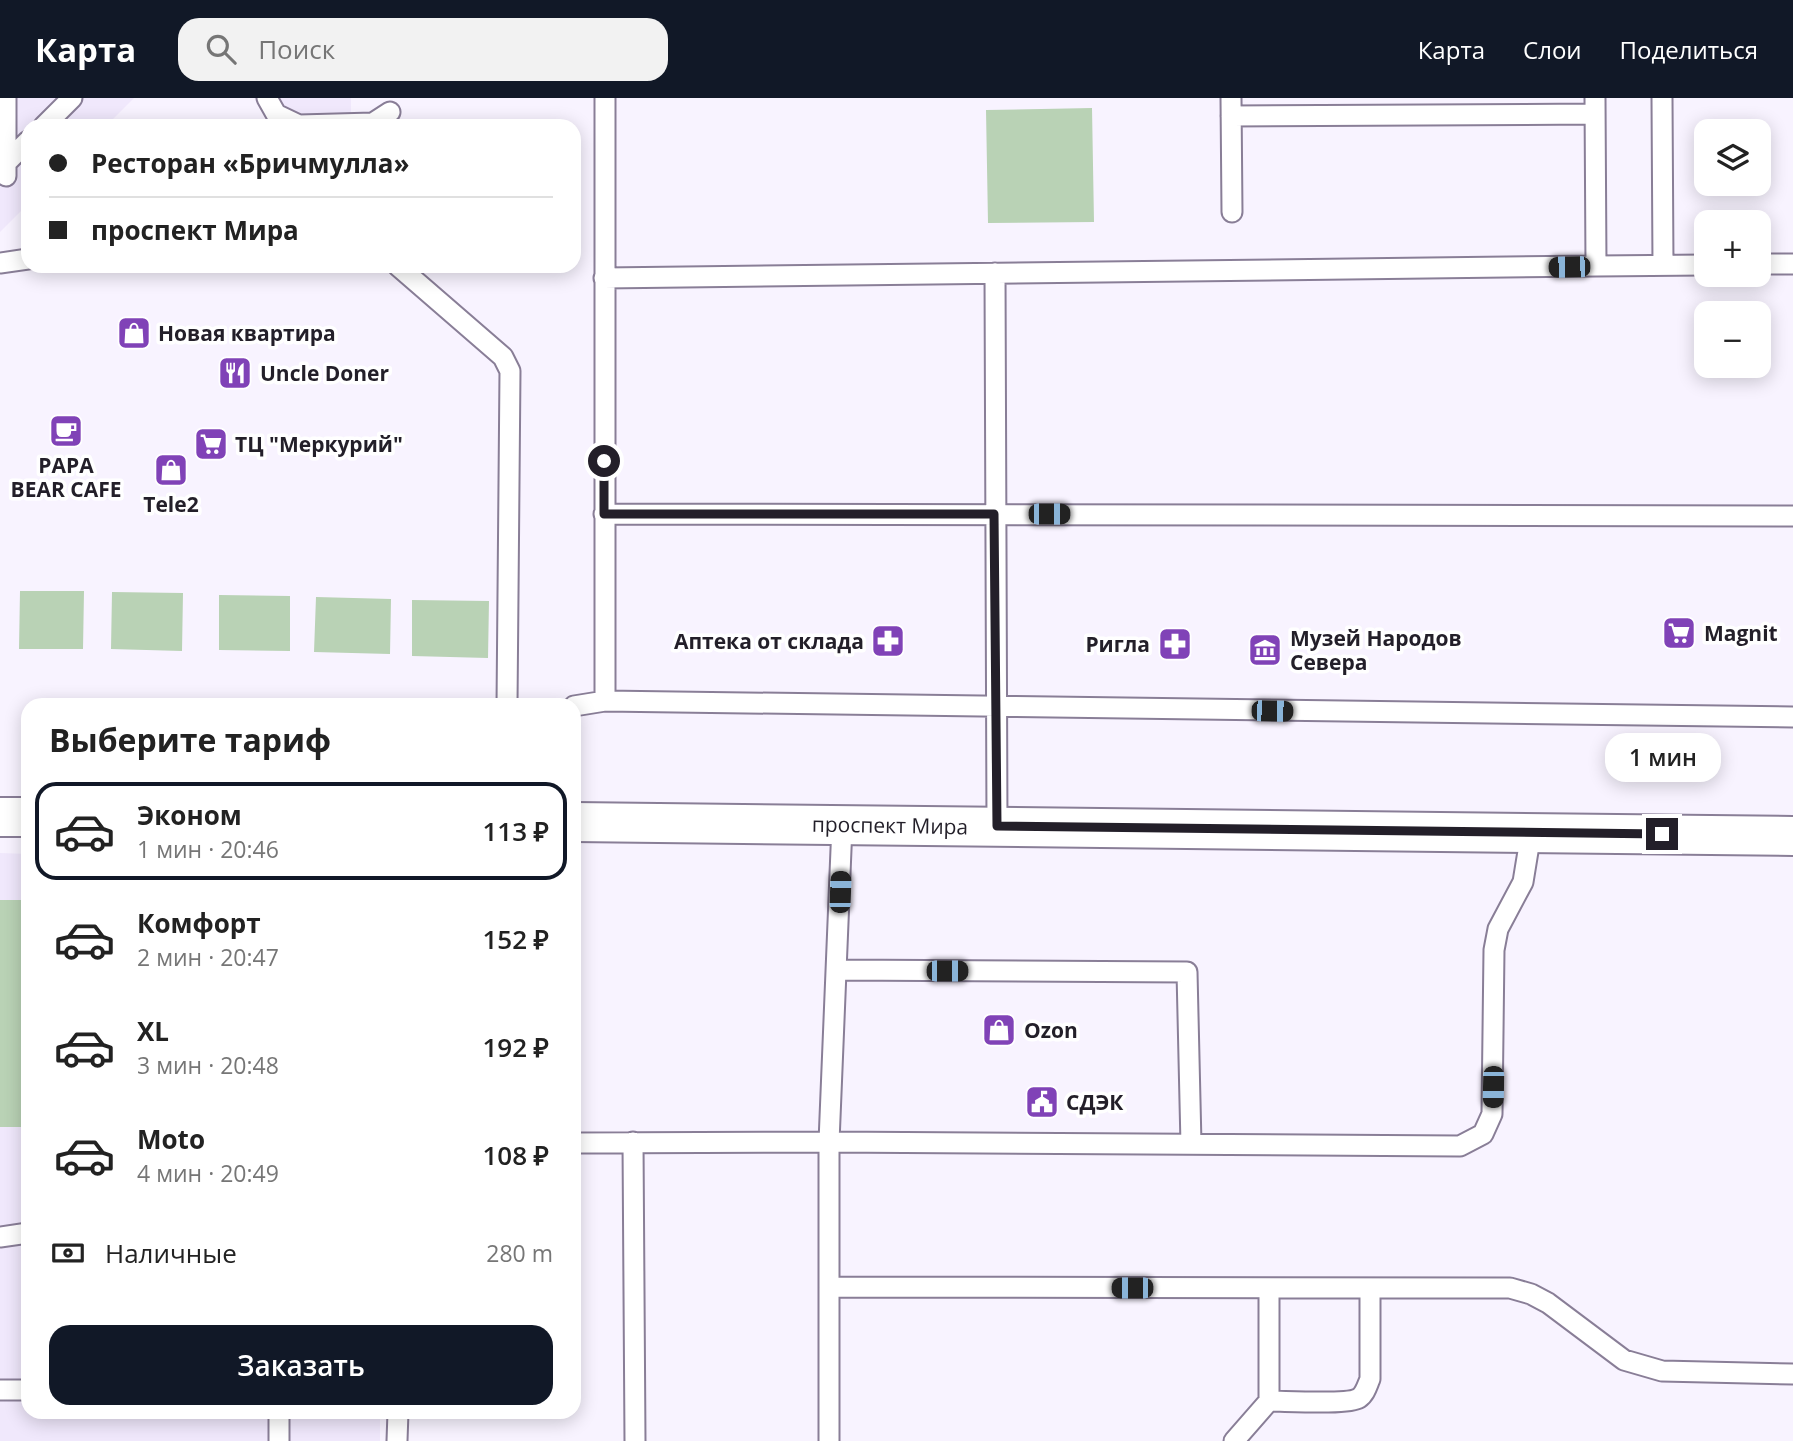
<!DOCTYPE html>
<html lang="ru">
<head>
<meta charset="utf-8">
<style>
	body { margin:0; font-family:"Open Sans",sans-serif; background:#f2f2f2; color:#222; height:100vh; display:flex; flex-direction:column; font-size:26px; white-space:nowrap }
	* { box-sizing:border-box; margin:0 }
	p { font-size:23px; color:#767676 }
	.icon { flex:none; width:38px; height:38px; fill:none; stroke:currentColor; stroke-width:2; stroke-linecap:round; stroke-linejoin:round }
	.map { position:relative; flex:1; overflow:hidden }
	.side { position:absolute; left:21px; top:600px; width:560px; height:721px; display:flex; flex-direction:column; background:#fff; border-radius:21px; box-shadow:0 4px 18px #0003 }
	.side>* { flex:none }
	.banner { position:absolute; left:21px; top:21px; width:560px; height:154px; border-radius:21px; box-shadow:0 4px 18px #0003; display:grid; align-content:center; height:154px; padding:0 28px; background:#fff }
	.buttons { position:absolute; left:1694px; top:21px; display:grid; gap:14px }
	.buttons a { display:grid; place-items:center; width:77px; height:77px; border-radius:14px; background:#fff; box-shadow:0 4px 18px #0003; font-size:35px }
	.end { position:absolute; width:32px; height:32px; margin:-16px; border:9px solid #231f29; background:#fff; box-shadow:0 0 0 4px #fff }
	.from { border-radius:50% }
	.bubble { position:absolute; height:49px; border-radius:21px; background:#fff; box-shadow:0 4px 18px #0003; font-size:23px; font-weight:600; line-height:49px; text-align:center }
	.car { position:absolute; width:21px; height:42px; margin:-21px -10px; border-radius:9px; box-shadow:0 0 5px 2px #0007; background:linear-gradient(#222 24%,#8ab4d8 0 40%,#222 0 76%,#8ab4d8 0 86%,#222 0) }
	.banner b { display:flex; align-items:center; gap:24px; height:66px; font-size:26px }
	.banner b+b { border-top:2px solid #e0e0e0 }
	.banner i { width:18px; height:18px; background:#222 }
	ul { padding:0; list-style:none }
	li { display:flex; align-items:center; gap:21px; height:98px; margin:0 14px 10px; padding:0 14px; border:4px solid transparent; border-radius:21px }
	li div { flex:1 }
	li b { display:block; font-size:26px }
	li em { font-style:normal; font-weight:600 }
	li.active { border-color:#111827 }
	li>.icon { width:63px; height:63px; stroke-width:1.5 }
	h2 { padding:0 28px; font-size:32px; line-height:84px }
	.pay { display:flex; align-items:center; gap:18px; height:77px; padding:0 28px; font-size:26px }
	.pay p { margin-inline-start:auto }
	.button { display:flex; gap:14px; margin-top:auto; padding:14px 28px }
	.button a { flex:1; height:80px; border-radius:21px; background:#111827; color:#fff; font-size:28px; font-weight:600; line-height:80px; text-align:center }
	header { display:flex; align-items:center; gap:42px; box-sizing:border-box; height:98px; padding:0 35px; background:#111827; color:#fff }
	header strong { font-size:33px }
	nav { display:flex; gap:38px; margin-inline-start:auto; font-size:24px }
	.search { width:490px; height:63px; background:#f2f2f2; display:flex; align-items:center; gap:18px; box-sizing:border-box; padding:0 24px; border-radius:21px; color:#767676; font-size:26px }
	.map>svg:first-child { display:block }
	.built { fill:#f0e8fc }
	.green { fill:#b9d2b5 }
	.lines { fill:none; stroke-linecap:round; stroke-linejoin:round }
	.service-casing { stroke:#897e97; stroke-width:23 }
	.secondary-casing { stroke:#897e97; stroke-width:42 }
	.service { stroke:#fff; stroke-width:19 }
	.secondary { stroke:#fff; stroke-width:38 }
	.route { stroke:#231f29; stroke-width:9 }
	.labels { text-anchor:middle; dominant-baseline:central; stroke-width:7; stroke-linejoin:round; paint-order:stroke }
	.poi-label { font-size:21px; font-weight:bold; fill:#231f29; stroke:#fff; text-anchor:start }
	.street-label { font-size:21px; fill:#231f29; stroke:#fff }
</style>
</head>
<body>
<header>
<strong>Карта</strong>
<div class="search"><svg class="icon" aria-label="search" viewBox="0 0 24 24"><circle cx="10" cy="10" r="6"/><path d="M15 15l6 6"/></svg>Поиск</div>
<nav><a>Карта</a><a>Слои</a><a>Поделиться</a></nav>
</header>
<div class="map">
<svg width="1793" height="1343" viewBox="0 0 1793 1343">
	<rect width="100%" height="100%" fill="#f8f3ff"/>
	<path class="built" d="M0,0H134L106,28H28V106L0,134Z
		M254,0H351V28H275Z
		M0,755L28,756V1314H380V1343H0Z"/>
	<path class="green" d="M1092,10L1094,124L988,125L986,12Z
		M20,493H84L83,551H19Z
		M112,494L183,495L182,553L111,551Z
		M219,497L290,498V553L219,552Z
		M316,499L391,501L390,556L314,554Z
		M412,502L489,503L488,560L412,558Z
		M0,802H28V1029H0Z"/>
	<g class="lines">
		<defs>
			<path id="service" d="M6,0V78
				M267,0L276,16L299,27L373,25L390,14
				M605,0V603
				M1231,0L1232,114
				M1595,0L1596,168L1706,167
				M1662,0L1663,167
				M1231,18L1595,16
				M44,28L72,0
				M6,65L28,43
				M0,165L28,161
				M1759,166H1793
				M398,168L503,259L510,273L507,607
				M995,175L997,728
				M604,180L1596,168
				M604,416L1793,418
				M574,608L605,603L1793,619
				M837,872L1187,874L1191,1046
				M633,1044L635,1343
				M574,1045L829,1044L1460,1048L1483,1036L1492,1016L1494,852L1498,831L1523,784L1531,735
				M0,1139L28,1135
				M829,1189L1510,1190L1531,1196L1548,1205L1624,1262L1662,1273L1793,1276
				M0,1292H28
				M1269,1303C1286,1303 1348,1307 1359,1300C1365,1296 1367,1288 1370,1281V1191
				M279,1314V1343
				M397,1343L398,1314
				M829,1343V1044L842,727
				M1234,1343L1269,1303V1190"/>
			<path id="secondary" d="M0,719H28
				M574,724L1793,738"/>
		</defs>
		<use href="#service" class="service-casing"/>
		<use href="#secondary" class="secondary-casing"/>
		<use href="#service" class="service"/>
		<use href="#secondary" class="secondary"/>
	</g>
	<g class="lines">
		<path class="route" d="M604,363V416H994L997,728L1662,736"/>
	</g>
	<defs>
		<symbol id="shop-square" viewBox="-11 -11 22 22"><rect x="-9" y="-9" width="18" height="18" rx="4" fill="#8042b7" stroke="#fff"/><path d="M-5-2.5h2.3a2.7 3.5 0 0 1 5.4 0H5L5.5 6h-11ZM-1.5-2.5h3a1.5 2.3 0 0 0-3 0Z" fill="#fff"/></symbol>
		<symbol id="restaurant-square" viewBox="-11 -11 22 22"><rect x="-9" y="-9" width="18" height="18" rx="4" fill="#8042b7" stroke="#fff"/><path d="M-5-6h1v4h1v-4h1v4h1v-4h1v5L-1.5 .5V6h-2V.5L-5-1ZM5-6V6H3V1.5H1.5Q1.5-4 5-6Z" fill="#fff"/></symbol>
		<symbol id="cafe-square" viewBox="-11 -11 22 22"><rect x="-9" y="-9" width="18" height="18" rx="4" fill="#8042b7" stroke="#fff"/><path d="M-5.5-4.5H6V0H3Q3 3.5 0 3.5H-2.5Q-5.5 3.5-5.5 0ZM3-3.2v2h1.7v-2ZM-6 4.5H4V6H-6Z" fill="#fff"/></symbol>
		<symbol id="supermarket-square" viewBox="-11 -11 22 22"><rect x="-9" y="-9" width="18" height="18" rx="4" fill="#8042b7" stroke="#fff"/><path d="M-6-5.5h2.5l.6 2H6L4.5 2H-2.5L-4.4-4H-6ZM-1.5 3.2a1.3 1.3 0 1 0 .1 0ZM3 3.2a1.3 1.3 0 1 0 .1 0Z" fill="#fff"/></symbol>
		<symbol id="pharmacy-square" viewBox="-11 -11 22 22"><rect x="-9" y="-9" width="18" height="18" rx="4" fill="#8042b7" stroke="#fff"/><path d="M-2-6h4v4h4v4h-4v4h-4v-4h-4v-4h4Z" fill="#fff"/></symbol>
		<symbol id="museum-square" viewBox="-11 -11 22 22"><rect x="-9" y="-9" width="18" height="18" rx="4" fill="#8042b7" stroke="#fff"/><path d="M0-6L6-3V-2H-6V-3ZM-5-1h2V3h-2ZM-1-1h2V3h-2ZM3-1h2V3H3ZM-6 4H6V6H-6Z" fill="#fff"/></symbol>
		<symbol id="civic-square" viewBox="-11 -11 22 22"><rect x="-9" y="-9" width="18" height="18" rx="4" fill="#8042b7" stroke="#fff"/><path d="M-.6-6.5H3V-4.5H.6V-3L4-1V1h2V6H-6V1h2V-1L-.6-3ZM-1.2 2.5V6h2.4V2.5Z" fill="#fff"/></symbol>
	</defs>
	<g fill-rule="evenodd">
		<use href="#shop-square" x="115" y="216" width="38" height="38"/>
		<use href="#restaurant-square" x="216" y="256" width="38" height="38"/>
		<use href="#cafe-square" x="47" y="314" width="38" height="38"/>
		<use href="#supermarket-square" x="192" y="327" width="38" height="38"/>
		<use href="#shop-square" x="152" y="353" width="38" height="38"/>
		<use href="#supermarket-square" x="1660" y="516" width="38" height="38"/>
		<use href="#pharmacy-square" x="869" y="524" width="38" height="38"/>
		<use href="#pharmacy-square" x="1156" y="527" width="38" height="38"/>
		<use href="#museum-square" x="1246" y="533" width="38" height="38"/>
		<use href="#shop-square" x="980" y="913" width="38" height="38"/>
		<use href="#civic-square" x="1023" y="985" width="38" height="38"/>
	</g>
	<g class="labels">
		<g class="poi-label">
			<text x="158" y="235">Новая квартира</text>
			<text x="260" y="275">Uncle Doner</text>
			<text x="235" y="346">ТЦ "Меркурий"</text>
			<text x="66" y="367" text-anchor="middle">PAPA<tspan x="66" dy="24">BEAR CAFE</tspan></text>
			<text x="171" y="406" text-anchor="middle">Tele2</text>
			<text x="1704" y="535">Magnit</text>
			<text x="1290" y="540">Музей Народов<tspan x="1290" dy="24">Севера</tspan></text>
			<text x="864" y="543" text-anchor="end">Аптека от склада</text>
			<text x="1150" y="546" text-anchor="end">Ригла</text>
			<text x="1024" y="932">Ozon</text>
			<text x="1066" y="1004">СДЭК</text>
		</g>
		<g class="street-label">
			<text transform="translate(890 727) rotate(1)">проспект Мира</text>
		</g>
	</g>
</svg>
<div class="buttons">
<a><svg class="icon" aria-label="layers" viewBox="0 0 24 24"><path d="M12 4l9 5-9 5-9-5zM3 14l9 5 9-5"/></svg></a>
<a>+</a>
<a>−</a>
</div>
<i class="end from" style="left:604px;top:363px"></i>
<i class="end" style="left:1662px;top:736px"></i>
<div class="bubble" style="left:1605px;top:635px;width:116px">1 мин</div>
<i class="car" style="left:1569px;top:169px;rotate:269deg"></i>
<i class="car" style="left:1049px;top:416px;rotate:90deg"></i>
<i class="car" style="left:1272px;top:613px;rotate:91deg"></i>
<i class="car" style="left:840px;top:794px;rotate:2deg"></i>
<i class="car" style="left:947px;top:873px;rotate:90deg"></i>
<i class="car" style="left:1493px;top:989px;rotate:181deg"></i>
<i class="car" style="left:1132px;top:1190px;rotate:270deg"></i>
<div class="banner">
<b><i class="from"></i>Ресторан «Бричмулла»</b>
<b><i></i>проспект Мира</b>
</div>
<section class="side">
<h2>Выберите тариф</h2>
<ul>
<li class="active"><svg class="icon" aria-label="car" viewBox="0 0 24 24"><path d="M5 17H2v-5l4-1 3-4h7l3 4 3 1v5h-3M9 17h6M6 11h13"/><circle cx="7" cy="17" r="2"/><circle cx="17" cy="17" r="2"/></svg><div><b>Эконом</b><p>1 мин · 20:46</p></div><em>113 ₽</em></li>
<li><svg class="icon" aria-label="car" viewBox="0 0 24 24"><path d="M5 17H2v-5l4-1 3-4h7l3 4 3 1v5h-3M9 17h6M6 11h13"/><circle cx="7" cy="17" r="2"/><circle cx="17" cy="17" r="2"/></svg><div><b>Комфорт</b><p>2 мин · 20:47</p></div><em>152 ₽</em></li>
<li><svg class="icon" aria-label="car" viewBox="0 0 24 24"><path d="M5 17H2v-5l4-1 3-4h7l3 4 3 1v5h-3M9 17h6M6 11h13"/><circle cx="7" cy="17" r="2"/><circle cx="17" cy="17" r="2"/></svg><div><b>XL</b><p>3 мин · 20:48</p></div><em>192 ₽</em></li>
<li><svg class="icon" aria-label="car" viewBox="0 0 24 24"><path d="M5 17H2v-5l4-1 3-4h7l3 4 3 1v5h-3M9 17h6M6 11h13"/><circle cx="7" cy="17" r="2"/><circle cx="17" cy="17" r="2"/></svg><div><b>Moto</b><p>4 мин · 20:49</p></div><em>108 ₽</em></li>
</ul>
<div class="pay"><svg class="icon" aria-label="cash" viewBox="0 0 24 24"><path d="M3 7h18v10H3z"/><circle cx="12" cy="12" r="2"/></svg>Наличные<p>280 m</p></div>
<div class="button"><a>Заказать</a></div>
</section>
</div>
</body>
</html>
